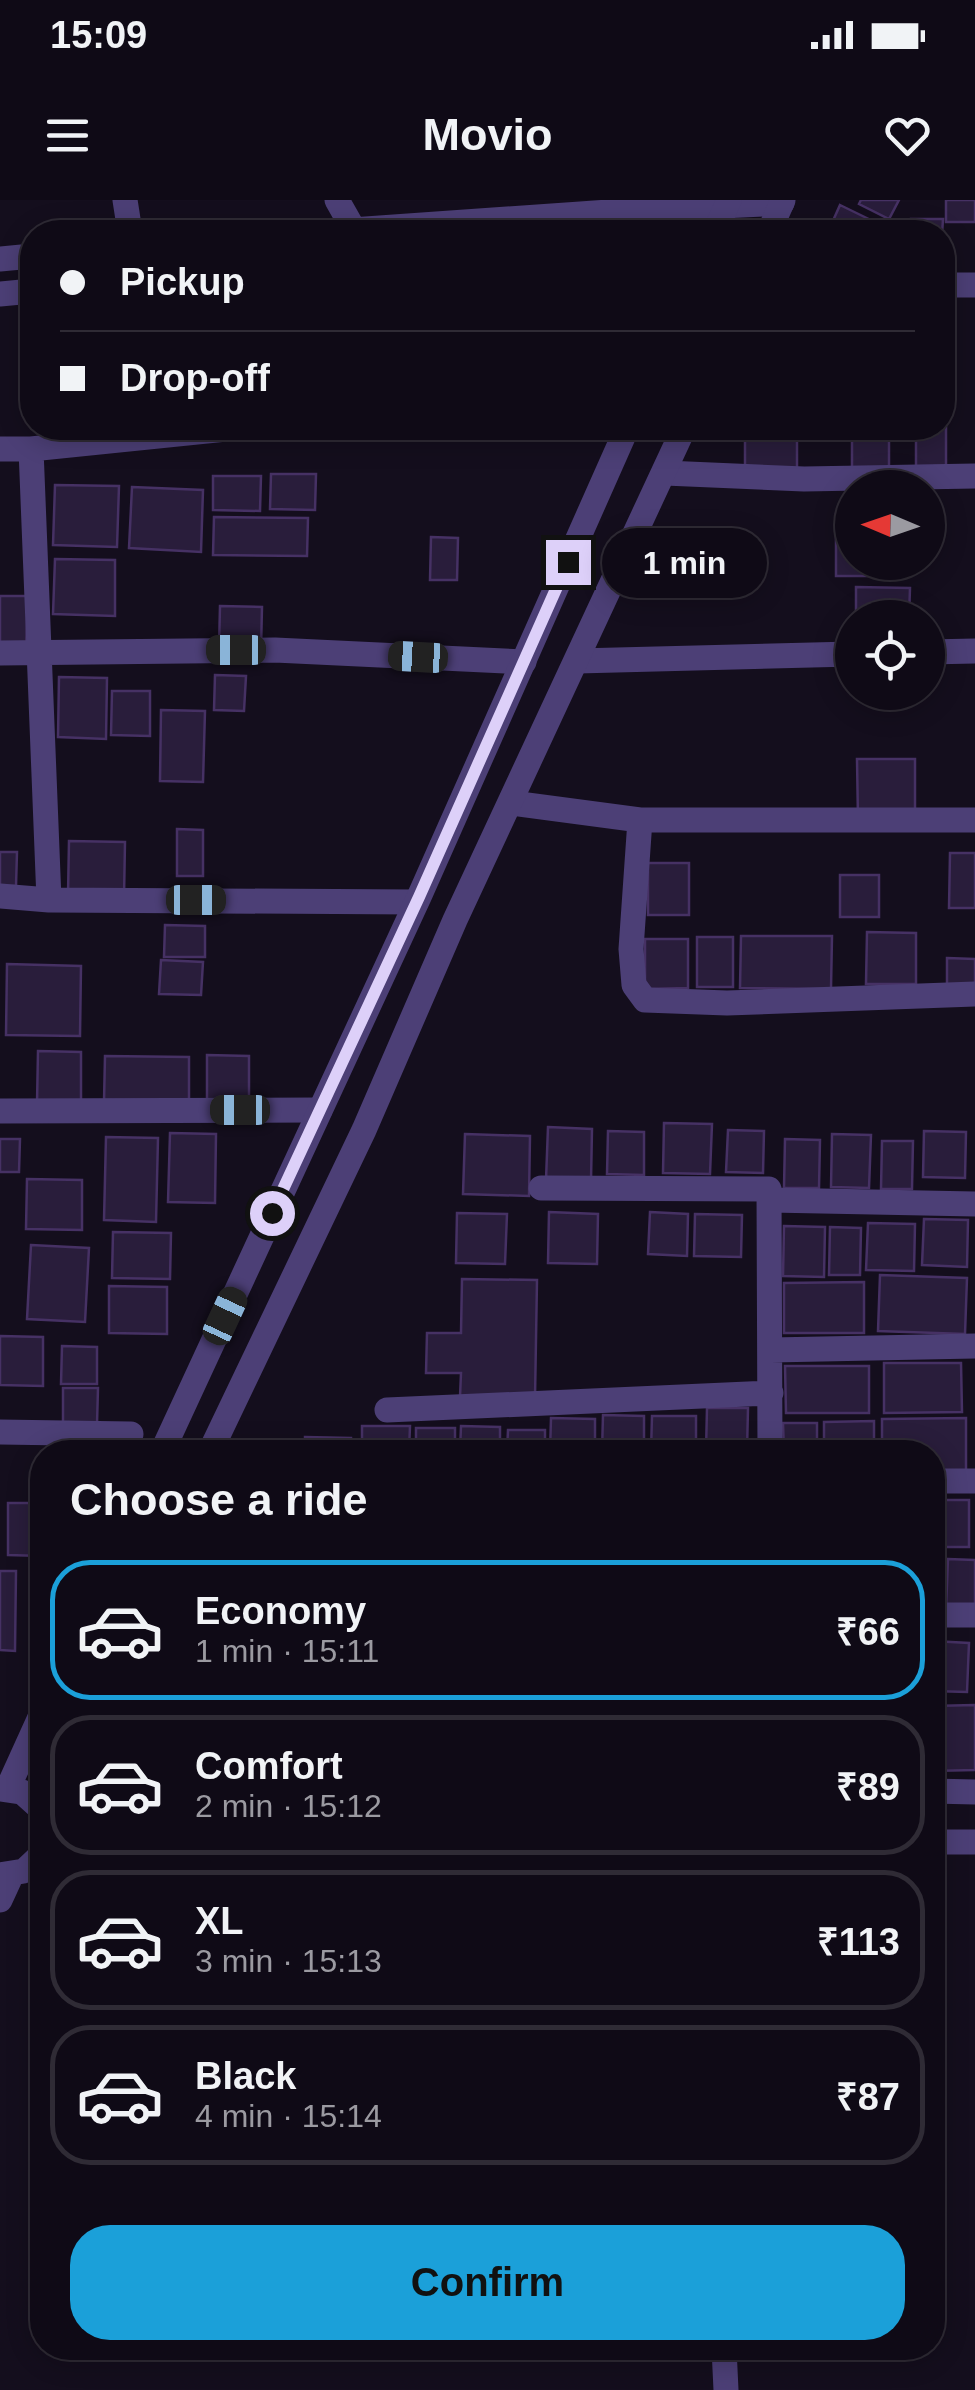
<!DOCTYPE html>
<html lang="en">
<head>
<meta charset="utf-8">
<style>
	body { margin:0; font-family:Helvetica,sans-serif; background:#1d1823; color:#f1f3f6; height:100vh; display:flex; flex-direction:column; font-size:38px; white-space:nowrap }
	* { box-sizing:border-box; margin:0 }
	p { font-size:32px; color:#9b9aa1 }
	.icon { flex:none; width:55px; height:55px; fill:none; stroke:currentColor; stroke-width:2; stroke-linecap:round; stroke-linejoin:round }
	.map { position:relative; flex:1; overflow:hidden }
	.side { position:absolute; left:30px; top:1240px; width:915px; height:920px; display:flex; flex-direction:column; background:#0f0a16; border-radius:40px; box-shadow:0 5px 25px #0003,0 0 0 2px #2f2b35 }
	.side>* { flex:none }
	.banner { position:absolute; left:20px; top:20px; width:935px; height:220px; border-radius:40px; box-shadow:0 5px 25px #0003,0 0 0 2px #2f2b35; display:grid; align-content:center; height:220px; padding:0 40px; background:#0f0a16 }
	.needle { width:65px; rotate:272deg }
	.controls { position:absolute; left:835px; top:270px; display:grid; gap:20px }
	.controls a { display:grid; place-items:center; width:110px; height:110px; border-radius:50%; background:#0f0a16; box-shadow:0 5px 25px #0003,0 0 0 2px #2f2b35; font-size:50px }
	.end { position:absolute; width:45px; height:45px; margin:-22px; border:12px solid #ddd0f9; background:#111; box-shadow:0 0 0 5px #111 }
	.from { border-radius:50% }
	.bubble { position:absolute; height:70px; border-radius:35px; background:#0f0a16; box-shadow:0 5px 25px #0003,0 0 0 2px #2f2b35; font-size:32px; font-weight:700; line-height:70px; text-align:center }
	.car { position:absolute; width:30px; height:60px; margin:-30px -15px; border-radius:12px; box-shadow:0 0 8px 2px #0007; background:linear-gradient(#222 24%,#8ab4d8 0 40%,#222 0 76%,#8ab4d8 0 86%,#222 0) }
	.banner b { display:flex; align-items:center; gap:35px; height:95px; font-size:38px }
	.banner b+b { border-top:2px solid #2f2b35 }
	.banner i { width:25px; height:25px; background:#f1f3f6 }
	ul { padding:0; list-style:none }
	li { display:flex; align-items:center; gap:30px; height:140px; margin:0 20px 15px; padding:0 20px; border:5px solid #2f2b35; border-radius:40px }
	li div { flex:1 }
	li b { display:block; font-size:38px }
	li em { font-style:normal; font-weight:700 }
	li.on { border-color:#1ba0d9 }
	li>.icon { width:90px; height:90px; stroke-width:1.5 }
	h2 { padding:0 40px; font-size:45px; line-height:120px }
	.button { display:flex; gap:20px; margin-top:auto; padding:20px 40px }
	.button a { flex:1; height:115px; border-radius:40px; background:#1ba0d9; color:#111; font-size:40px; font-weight:700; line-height:115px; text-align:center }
	.status { display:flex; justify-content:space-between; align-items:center; height:70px; padding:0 50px; background:#0f0a16; direction:ltr }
	.status svg { height:28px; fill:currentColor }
	header { display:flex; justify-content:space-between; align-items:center; height:130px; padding:0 40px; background:#0f0a16; font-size:45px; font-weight:700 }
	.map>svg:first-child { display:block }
	.building { fill:#291d3b; stroke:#463164; stroke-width:2.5 }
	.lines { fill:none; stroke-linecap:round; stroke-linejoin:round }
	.minor { stroke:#4c3f76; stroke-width:25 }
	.tertiary { stroke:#4c3f76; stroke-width:25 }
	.route { stroke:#ddd0f9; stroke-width:12 }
</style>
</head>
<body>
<div class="status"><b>15:09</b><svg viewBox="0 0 49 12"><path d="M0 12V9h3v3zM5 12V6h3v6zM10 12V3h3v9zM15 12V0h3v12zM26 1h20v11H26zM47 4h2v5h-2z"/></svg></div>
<header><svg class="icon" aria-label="menu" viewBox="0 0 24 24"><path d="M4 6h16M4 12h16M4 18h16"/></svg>Movio<svg class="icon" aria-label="heart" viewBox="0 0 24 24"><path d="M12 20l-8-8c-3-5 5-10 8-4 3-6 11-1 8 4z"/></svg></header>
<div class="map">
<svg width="975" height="2190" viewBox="0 0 975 2190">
	<rect width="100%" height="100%" fill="#140e1d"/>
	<path class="building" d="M861,0H899L889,19L859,4Z
		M946,0H975V22H946Z
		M840,5L885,27L882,32H828Z
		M911,19H943L942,35L911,32Z
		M942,202H946V271H916V228H942Z
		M852,228H889V270H852Z
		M745,239L797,240V275H745Z
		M271,274H316L315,310L270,309Z
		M213,276H261L260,311L213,310Z
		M55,285L119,286L117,347L53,345Z
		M132,287L203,290L201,352L129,348Z
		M836,314H852V362H868V376H836Z
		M214,317L308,318L307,356L213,355Z
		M431,337L458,338L457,380H430Z
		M55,359L115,360V416L53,414Z
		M856,387L910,388L909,418H856Z
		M0,396H28L26,451L0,450Z
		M220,406L262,407L261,449H219Z
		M215,475L246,476L244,511L214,510Z
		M59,477L107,478L106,539L58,537Z
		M112,491H150V536L111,535Z
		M161,510L205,511L203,582L160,581Z
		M857,559H915V619L858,620Z
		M177,629L203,630V676H177Z
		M69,641L125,642L124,697L68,695Z
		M0,652H17L16,686H0Z
		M950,653H975V708H949Z
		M648,663H689V715H648Z
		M840,675H879V717H840Z
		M165,725L205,726V757H164Z
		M867,732L916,733V784H866Z
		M741,736H832L831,789L740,788Z
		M697,737H733V787H697Z
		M645,739H688V788L645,789Z
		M947,758L975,759V785L947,784Z
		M161,760L203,762L201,795L159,794Z
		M7,764L81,766L80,836L6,835Z
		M38,851L81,852V904H37Z
		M207,855L249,856V902L207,901Z
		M105,856L189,857V903L104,902Z
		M664,923L712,924L710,974L663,973Z
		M548,927L592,929L591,981L546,980Z
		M728,930L764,931L763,973L726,972Z
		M608,931L644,932V975L607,974Z
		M924,931L966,932L965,978L923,977Z
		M170,933L216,934L215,1003L168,1002Z
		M465,934L530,936L529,996L463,994Z
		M832,934L871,935L869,988L831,987Z
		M106,937L158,938L156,1022L104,1020Z
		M0,939H20L19,972H0Z
		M785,939L820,940L819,988H784Z
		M882,941H913L912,989H881Z
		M27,979L82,980V1030L26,1029Z
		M549,1012L598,1014L597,1064L548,1063Z
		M650,1012L688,1014L687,1056L648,1054Z
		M457,1013L507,1014L505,1064L456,1063Z
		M695,1014L742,1015L741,1057L694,1056Z
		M924,1019L968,1020L967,1067L922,1065Z
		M868,1023L915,1024L914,1071L866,1070Z
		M784,1026L825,1027L824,1077L783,1076Z
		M830,1027L861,1028L860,1075H829Z
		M113,1032L171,1033L170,1079L112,1078Z
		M31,1045L89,1048L85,1122L27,1119Z
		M880,1075L967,1078L965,1134L878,1131Z
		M462,1079L537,1080L535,1198L460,1197L461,1173H426L427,1133H461Z
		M864,1082V1133H784V1083Z
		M109,1086L167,1087V1134L109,1133Z
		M0,1136L43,1137V1186L0,1185Z
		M62,1146L97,1147V1184H61Z
		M884,1163H961L962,1212L884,1213Z
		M785,1166H869V1213H786Z
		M63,1188H98L97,1224H63Z
		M707,1208H748L747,1251L706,1250Z
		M603,1215L644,1216V1252H602Z
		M652,1216H696V1252H651Z
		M551,1218L595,1219V1252H550Z
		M966,1218V1271H932V1252H882V1219Z
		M874,1221V1252H824V1222Z
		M783,1223H817V1252H784Z
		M362,1226H410L409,1252H362Z
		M461,1226L500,1227V1252H460Z
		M416,1228H455V1252H416Z
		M508,1230H545V1252H507Z
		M305,1237L351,1238V1252H305Z
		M932,1300H969V1347H932Z
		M8,1303H42V1356L8,1355Z
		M948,1359L975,1360V1410L946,1409Z
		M0,1371H16L15,1451L0,1450Z
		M932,1441L969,1443L967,1492L932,1491Z
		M975,1505V1570L932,1571V1506Z"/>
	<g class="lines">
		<path class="minor" d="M125,0L130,32
			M337,0L354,30
			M323,32L637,10L782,3
			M0,59L32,56
			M942,85H975
			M0,94L32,91
			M0,249H31L49,700
			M31,249L236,228
			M665,273L804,279L975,276
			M928,452L975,451
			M0,453L275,450L524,462
			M577,461L852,454
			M512,603L640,620H975
			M640,620L631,749L634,785L645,800L727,803L975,794
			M0,696L49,700L416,702
			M0,911L320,910
			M541,988L769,989L770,1252
			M770,1000L975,1004
			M771,1150L975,1146
			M387,1210L771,1193
			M0,1232L131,1234
			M932,1281H975
			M932,1415H975
			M724,2148L726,2190"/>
		<path class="tertiary" d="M715,32L729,0
			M769,32L783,0
			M162,1252L419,697L627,228
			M210,1252L364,930L455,720L684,228
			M8,1588L42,1513
			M0,1589L22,1592L42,1610
			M932,1591L975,1592
			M932,1642H975
			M0,1675L24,1671L42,1654
			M0,1700L12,1674"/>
	</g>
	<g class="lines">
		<path class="route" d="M272,1013L419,697L568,362"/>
	</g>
</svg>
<div class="controls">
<a><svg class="needle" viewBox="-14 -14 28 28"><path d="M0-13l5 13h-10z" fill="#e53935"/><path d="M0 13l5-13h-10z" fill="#9b9aa1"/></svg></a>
<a><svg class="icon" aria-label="locate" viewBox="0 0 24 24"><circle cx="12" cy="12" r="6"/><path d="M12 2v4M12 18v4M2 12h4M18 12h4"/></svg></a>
</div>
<i class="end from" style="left:272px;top:1013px"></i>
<i class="end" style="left:568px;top:362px"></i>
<div class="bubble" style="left:602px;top:328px;width:165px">1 min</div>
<i class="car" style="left:236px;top:450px;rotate:270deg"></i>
<i class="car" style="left:418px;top:457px;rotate:273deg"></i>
<i class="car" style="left:196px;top:700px;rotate:90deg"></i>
<i class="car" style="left:240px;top:910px;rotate:270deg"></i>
<i class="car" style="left:225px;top:1116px;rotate:25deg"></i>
<div class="banner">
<b><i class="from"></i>Pickup</b>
<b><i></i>Drop-off</b>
</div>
<section class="side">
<h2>Choose a ride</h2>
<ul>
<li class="on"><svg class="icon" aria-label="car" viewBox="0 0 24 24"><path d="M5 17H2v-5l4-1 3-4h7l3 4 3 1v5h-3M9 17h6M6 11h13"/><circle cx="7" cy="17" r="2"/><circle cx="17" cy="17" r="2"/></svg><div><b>Economy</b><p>1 min · 15:11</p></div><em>₹66</em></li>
<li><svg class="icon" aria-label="car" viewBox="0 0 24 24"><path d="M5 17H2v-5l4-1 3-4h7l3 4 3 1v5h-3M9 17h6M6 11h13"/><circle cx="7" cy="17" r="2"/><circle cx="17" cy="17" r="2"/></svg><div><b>Comfort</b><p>2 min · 15:12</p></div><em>₹89</em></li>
<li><svg class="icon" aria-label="car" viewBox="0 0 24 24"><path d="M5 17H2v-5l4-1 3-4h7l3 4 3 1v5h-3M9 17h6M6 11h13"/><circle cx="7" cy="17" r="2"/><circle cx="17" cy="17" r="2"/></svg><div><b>XL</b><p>3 min · 15:13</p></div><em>₹113</em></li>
<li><svg class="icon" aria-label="car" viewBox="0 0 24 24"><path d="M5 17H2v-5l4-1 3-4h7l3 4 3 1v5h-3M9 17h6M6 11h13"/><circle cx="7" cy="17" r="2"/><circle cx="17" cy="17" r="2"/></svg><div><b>Black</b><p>4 min · 15:14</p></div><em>₹87</em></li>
</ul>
<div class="button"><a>Confirm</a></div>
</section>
</div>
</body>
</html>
